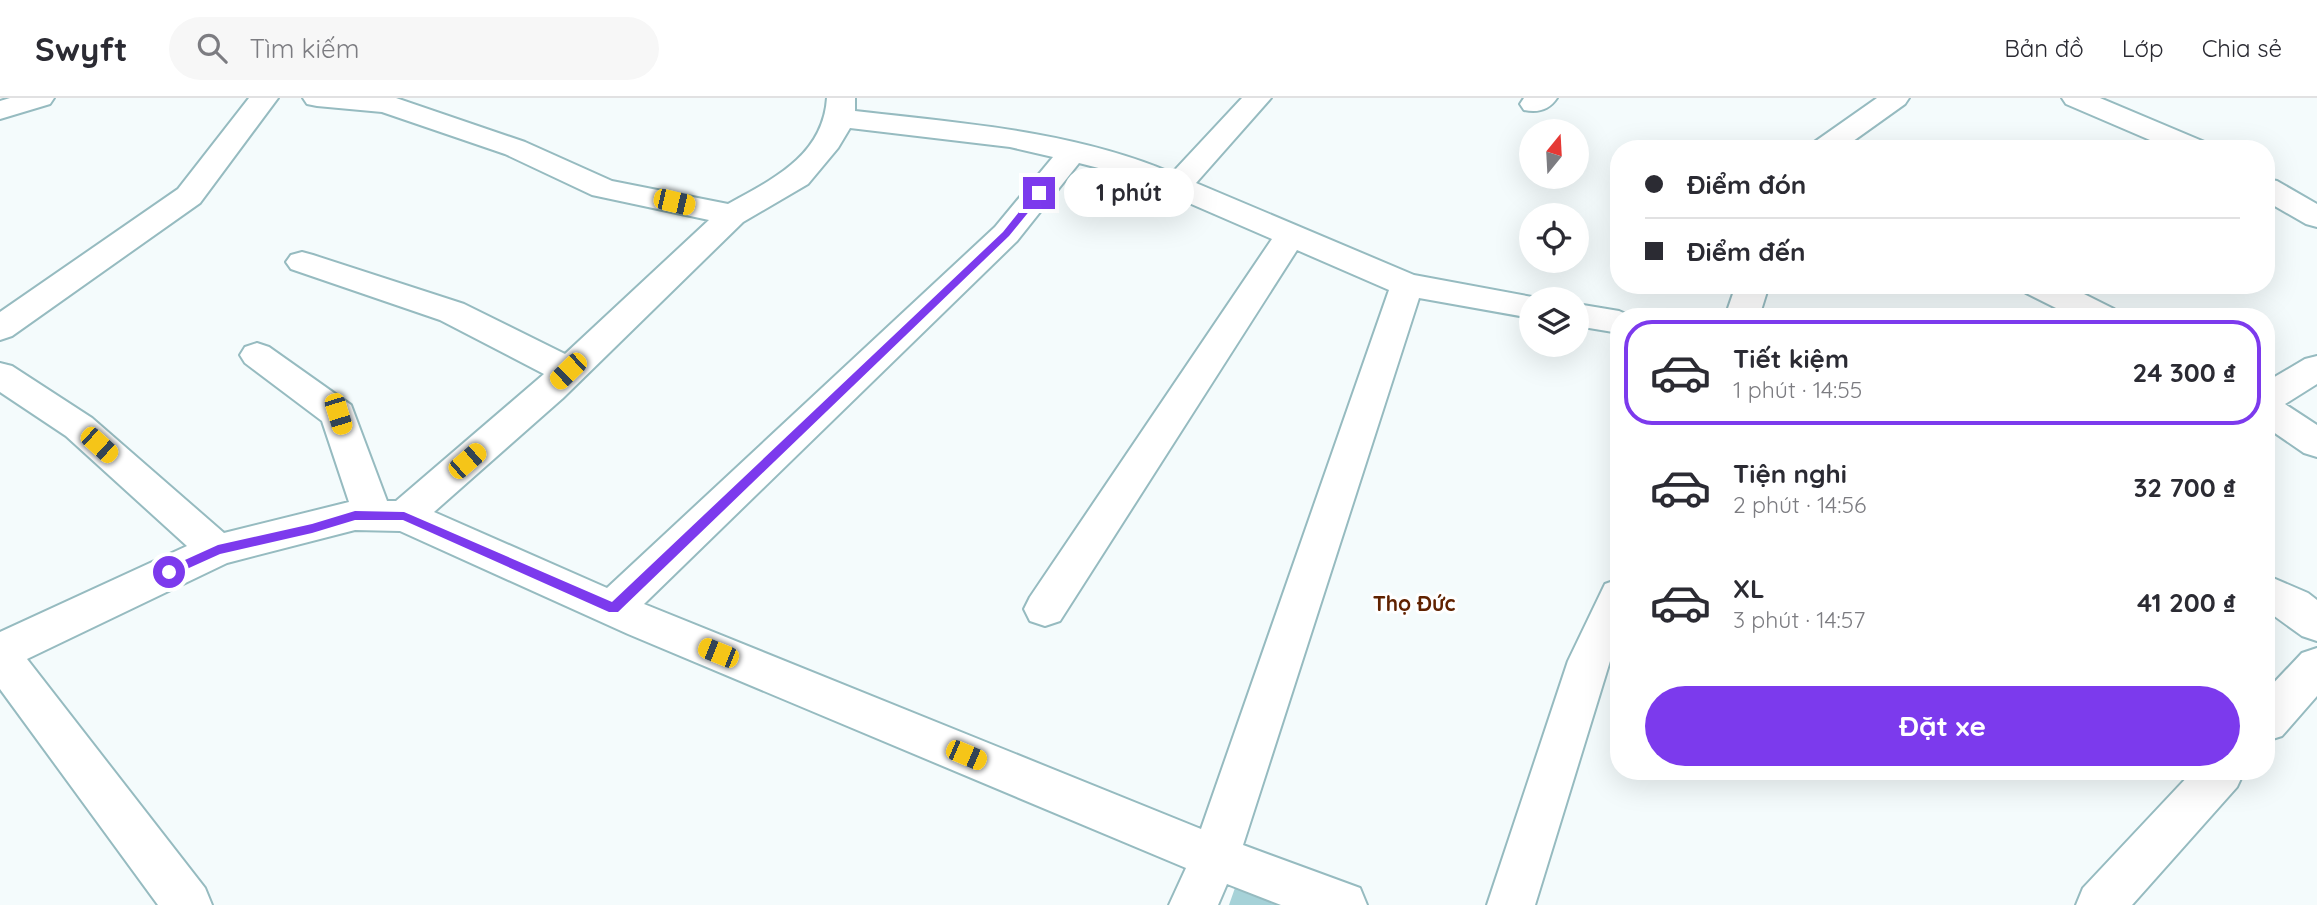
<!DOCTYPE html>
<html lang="vi">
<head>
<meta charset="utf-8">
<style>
	body { margin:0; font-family:Quicksand,sans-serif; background:#f7f7f7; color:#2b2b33; height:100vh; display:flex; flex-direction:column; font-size:26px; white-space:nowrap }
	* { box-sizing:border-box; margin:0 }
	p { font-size:23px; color:#7c7c81 }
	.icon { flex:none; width:38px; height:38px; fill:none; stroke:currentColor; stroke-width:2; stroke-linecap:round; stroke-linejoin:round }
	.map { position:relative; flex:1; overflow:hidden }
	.details { position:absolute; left:1610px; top:210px; width:665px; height:472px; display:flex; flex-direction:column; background:#fff; border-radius:28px; box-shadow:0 7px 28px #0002 }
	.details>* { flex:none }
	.banner { position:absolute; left:1610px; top:42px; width:665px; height:154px; border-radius:28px; box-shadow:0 7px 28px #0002; display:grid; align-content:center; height:154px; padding:0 35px; background:#fff }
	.needle { width:46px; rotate:18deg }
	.fabs { position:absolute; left:1519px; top:21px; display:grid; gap:14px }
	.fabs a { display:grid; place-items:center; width:70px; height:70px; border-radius:50%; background:#fff; box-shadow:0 7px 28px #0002; font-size:35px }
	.end { position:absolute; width:32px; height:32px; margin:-16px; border:9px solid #7c3aed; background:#fff; box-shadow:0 0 0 4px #fff }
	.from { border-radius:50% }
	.bubble { position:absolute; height:49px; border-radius:24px; background:#fff; box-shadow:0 7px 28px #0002; font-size:23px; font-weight:700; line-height:49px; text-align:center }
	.car { position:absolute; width:21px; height:42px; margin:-21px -10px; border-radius:9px; box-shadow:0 0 5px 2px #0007; background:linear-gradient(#f5c518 24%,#345 0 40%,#f5c518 0 76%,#345 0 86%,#f5c518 0) }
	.banner b { display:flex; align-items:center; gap:24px; height:66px; font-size:26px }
	.banner b+b { border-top:2px solid #e1e1e2 }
	.banner i { width:18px; height:18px; background:#2b2b33 }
	ul { padding:12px 0 0; list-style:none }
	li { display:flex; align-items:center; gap:21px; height:105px; margin:0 14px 10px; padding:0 21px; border:4px solid transparent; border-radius:28px }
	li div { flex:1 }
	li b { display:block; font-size:26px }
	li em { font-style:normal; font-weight:700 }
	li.active { border-color:#7c3aed }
	li>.icon { width:63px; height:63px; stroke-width:1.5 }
	.cta { display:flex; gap:14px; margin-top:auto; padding:14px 35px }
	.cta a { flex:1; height:80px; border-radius:42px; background:#7c3aed; color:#fff; font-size:28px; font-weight:700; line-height:80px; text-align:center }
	header { display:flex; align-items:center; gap:42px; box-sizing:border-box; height:98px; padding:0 35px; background:#fff; border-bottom:2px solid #e1e1e2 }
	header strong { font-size:33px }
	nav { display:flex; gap:38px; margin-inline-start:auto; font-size:24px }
	.search { width:490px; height:63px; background:#f7f7f7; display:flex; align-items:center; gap:18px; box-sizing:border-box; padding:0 24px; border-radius:38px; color:#7c7c81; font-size:26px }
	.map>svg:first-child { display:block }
	.building { fill:#a6d2d8 }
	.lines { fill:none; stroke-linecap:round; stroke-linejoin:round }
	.minor-casing { stroke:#96bbc0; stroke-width:4 }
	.minor { fill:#fff; fill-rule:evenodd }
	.route { fill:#7c3aed }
	.labels { text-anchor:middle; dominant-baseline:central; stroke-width:6; stroke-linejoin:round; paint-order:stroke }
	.quarter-label { font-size:21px; font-weight:bold; fill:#602200; stroke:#fff }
</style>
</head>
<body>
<header>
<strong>Swyft</strong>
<div class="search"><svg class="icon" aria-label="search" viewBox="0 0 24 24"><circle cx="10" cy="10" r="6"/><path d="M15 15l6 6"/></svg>Tìm kiếm</div>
<nav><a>Bản đồ</a><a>Lớp</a><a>Chia sẻ</a></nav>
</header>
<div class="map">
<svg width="2317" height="807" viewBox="0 0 2317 807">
	<rect width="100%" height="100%" fill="#f4fbfc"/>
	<path class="building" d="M1236,787L1284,807H1229Z"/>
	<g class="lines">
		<defs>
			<path id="minor" d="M10,0H54L50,6L0,21V3Z
				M249,0H278L200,105L12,238L0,242V214L178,91Z
				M303,0H396L525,44L612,83L728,106C773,81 823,58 827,0H855V13C960,25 1074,33 1172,75L1242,0H1271L1196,85L1414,177L1543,201H1531V220L1419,200L1243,747L1360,790L1367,807H1281L1227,786L1218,807H1169L1186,770L628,536L400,433L355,432L227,465L27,561L205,790L212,807H158L0,591V534L187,448L66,338L0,294V265L12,268L92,320L224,435L349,404L322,323L245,265L240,257L245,249L257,245L269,249L351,307L387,403H396L544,276L440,222L291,171L286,164L291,157L302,154L313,157L464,206L565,256L709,122L592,97L505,56L382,14L317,8L307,6ZM850,30L1010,49L1053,59L995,129L607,490L434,414L563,300L743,124L808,86L838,50ZM1079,65L1122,76L1272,141L1030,499L1024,511L1030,523L1045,528L1060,523L1297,152L1389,192L1201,731L644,506L1017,143Z
				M1524,0H1557C1549,12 1538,15 1524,12L1520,6Z
				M1877,0H1909L1905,6L1842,51H1808L1813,45Z
				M2062,0H2100L2207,45L2212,51H2171L2066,6Z
				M2266,81L2277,83L2317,106V129L2306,126L2266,103Z
				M1736,187H1769L1759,219H1725Z
				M2022,187H2066L2114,211L2119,219H2074L2026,195Z
				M1577,206L1619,213L1633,219H1619V235L1577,228Z
				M2317,258V286L2285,306L2317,327V359L2304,355L2266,329V284L2305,261Z
				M2266,477L2308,495L2317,502V543L2302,538L2266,512Z
				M1619,481V544L1610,563L1535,807H1487L1568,563L1605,486Z
				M2317,550V598L2282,638L2266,643V593L2302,555Z
				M2192,674H2244L2237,689L2132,807H2076L2083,790Z"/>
		</defs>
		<use href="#minor" class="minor-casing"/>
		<use href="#minor" class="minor"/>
	</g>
	<path class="route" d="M1036,93L1044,95L1009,138L618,514H609L403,422H355L312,435L220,456L169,479L163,474L165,471L218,447L312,426L355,413L404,414L612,504L1003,134Z"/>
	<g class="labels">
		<g class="quarter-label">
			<text x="1414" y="505">Thọ Đức</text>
		</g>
	</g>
</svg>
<div class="fabs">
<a><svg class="needle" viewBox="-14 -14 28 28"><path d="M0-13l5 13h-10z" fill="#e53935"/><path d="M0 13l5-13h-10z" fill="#7c7c81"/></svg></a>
<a><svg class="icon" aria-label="locate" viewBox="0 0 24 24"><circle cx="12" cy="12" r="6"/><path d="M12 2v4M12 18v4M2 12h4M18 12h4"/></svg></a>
<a><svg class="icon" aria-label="layers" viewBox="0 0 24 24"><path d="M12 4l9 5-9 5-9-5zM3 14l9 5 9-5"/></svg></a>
</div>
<i class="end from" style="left:169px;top:474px"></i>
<i class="end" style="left:1039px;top:95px"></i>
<div class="bubble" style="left:1064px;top:70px;width:130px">1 phút</div>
<i class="car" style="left:674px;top:104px;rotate:103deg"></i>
<i class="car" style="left:568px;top:273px;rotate:226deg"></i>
<i class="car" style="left:338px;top:316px;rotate:163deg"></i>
<i class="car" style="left:99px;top:347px;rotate:132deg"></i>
<i class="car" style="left:467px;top:363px;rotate:49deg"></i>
<i class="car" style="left:718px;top:555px;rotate:292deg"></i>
<i class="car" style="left:966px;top:657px;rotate:113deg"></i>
<div class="banner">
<b><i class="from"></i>Điểm đón</b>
<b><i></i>Điểm đến</b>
</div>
<section class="details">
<ul>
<li class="active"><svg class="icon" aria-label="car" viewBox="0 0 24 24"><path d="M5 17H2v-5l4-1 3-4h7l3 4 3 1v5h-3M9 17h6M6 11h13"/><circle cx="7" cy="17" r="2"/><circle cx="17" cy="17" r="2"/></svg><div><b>Tiết kiệm</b><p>1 phút · 14:55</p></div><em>24 300 ₫</em></li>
<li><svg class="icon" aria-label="car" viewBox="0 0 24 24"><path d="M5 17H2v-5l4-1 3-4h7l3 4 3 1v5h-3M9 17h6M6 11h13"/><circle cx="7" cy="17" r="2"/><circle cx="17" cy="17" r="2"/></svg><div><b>Tiện nghi</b><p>2 phút · 14:56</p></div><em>32 700 ₫</em></li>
<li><svg class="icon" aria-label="car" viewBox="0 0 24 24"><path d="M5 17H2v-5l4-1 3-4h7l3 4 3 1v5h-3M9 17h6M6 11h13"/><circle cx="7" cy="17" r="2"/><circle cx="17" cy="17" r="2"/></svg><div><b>XL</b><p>3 phút · 14:57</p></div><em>41 200 ₫</em></li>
</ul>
<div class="cta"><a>Đặt xe</a></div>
</section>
</div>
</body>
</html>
